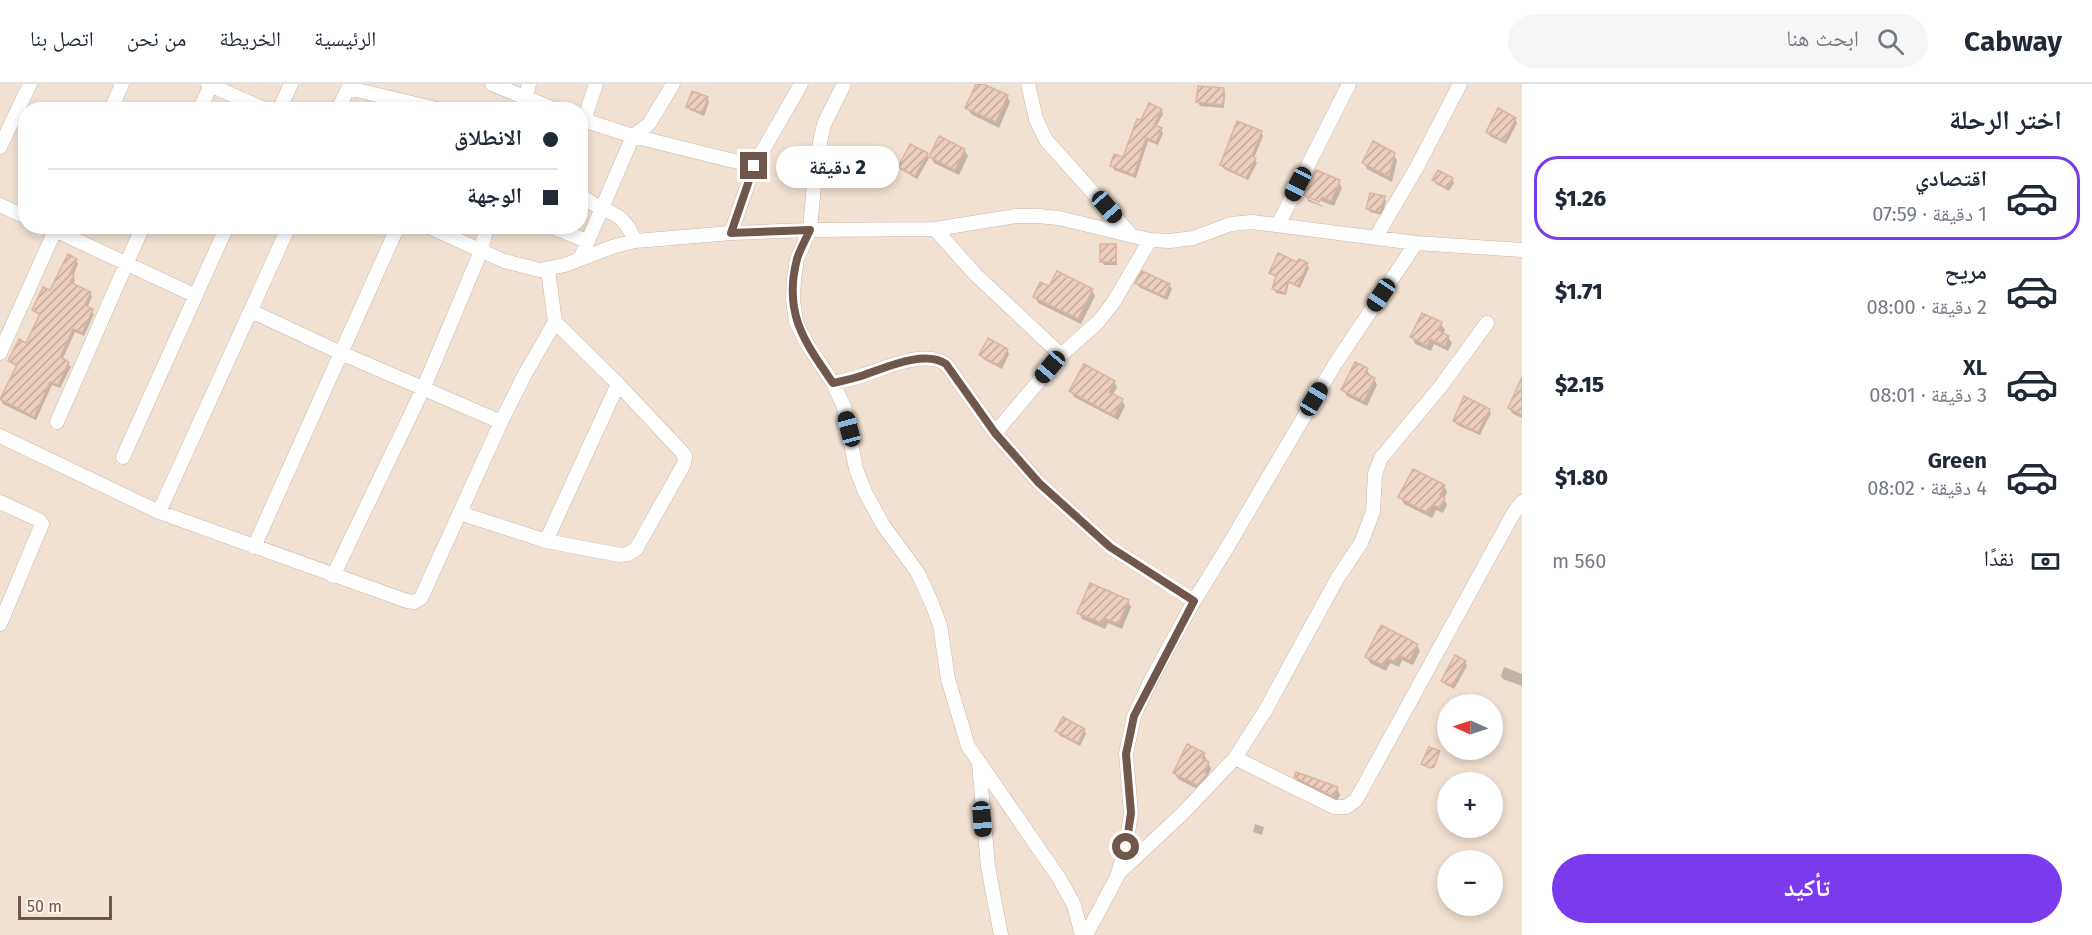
<!DOCTYPE html>
<html lang="ar">
<head>
<meta charset="utf-8">
<style>
	body { margin:0; font-family:"Fira Sans","Noto Naskh Arabic",sans-serif; background:#f6f6f7; color:#1f2937; direction:rtl; height:100vh; display:flex; flex-direction:column; font-size:22px; white-space:nowrap }
	* { box-sizing:border-box; margin:0 }
	p { font-size:20px; color:#747a83 }
	.icon { flex:none; width:33px; height:33px; fill:none; stroke:currentColor; stroke-width:2; stroke-linecap:round; stroke-linejoin:round }
	.map { position:relative; flex:1; overflow:hidden; direction:ltr }
	.sheet { display:flex; flex-direction:column; background:#fff; width:570px }
	.sheet>* { flex:none }
	.hud { position:absolute; left:18px; top:18px; width:570px; height:132px; border-radius:24px; box-shadow:0 3px 9px #0003; direction:rtl; display:grid; align-content:center; height:132px; padding:0 30px; background:#fff }
	.needle { width:39px; rotate:273deg }
	.controls { position:absolute; left:1437px; top:610px; display:grid; gap:12px }
	.controls a { display:grid; place-items:center; width:66px; height:66px; border-radius:50%; background:#fff; box-shadow:0 3px 9px #0003; font-size:30px }
	.scale { position:absolute; left:18px; bottom:15px; width:94px; box-sizing:border-box; padding-left:6px; border:3px solid #6f574c; border-top:0; font-size:16px; line-height:21px; white-space:nowrap; color:#6f574c; -webkit-text-stroke:4px #fdf4e9; paint-order:stroke }
	.end { position:absolute; width:27px; height:27px; margin:-14px; border:8px solid #6f574c; background:#fff; box-shadow:0 0 0 3px #fff }
	.from { border-radius:50% }
	.bubble { position:absolute; height:42px; border-radius:21px; background:#fff; box-shadow:0 3px 9px #0003; font-size:20px; font-weight:800; line-height:42px; text-align:center; direction:rtl }
	.car { position:absolute; width:18px; height:36px; margin:-18px -9px; border-radius:8px; box-shadow:0 0 4px 2px #0007; background:linear-gradient(#222 24%,#8ab4d8 0 40%,#222 0 76%,#8ab4d8 0 86%,#222 0) }
	.hud b { display:flex; align-items:center; gap:21px; height:57px; font-size:22px }
	.hud b+b { border-top:2px solid #e0e1e3 }
	.hud i { width:15px; height:15px; background:#1f2937 }
	ul { padding:0; list-style:none }
	li { display:flex; align-items:center; gap:18px; height:84px; margin:0 12px 9px; padding:0 18px; border:3px solid transparent; border-radius:24px }
	li div { flex:1 }
	li b { display:block; font-size:22px }
	li em { font-style:normal; font-weight:800 }
	li.active { border-color:#7c3aed }
	li>.icon { width:54px; height:54px; stroke-width:1.5 }
	h2 { padding:0 30px; font-size:27px; line-height:72px }
	.pay { display:flex; align-items:center; gap:15px; height:66px; padding:0 30px; font-size:22px }
	.pay p { margin-inline-start:auto }
	.button { display:flex; gap:12px; margin-top:auto; padding:12px 30px }
	.button a { flex:1; height:69px; border-radius:36px; background:#7c3aed; color:#fff; font-size:24px; font-weight:800; line-height:69px; text-align:center }
	header { display:flex; align-items:center; gap:36px; box-sizing:border-box; height:84px; padding:0 30px; background:#fff; border-bottom:2px solid #e0e1e3 }
	header strong { font-size:28px }
	nav { display:flex; gap:33px; margin-inline-start:auto; font-size:21px }
	.search { width:420px; height:54px; background:#f6f6f7; display:flex; align-items:center; gap:15px; box-sizing:border-box; padding:0 21px; border-radius:33px; color:#747a83; font-size:22px }
	main { display:flex; flex:1; min-height:0 }
	.map>svg:first-child { display:block }
	.residential { fill:#f0e1d2; fill-rule:evenodd }
	.shadow { fill:#0003 }
	.building { fill:url(#building-hatch); stroke:#ddb49f; stroke-width:1.5 }
	.lines { fill:none; stroke-linecap:round; stroke-linejoin:round }
	.minor-casing { stroke:#c9b7ab; stroke-width:15 }
	.minor { stroke:#fff; stroke-width:14 }
	.route { stroke:#6f574c; stroke-width:8 }
</style>
</head>
<body>
<header>
<strong>Cabway</strong>
<div class="search"><svg class="icon" aria-label="search" viewBox="0 0 24 24"><circle cx="10" cy="10" r="6"/><path d="M15 15l6 6"/></svg>ابحث هنا</div>
<nav><a>الرئيسية</a><a>الخريطة</a><a>من نحن</a><a>اتصل بنا</a></nav>
</header>
<main>
<section class="sheet">
<h2>اختر الرحلة</h2>
<ul>
<li class="active"><svg class="icon" aria-label="car" viewBox="0 0 24 24"><path d="M5 17H2v-5l4-1 3-4h7l3 4 3 1v5h-3M9 17h6M6 11h13"/><circle cx="7" cy="17" r="2"/><circle cx="17" cy="17" r="2"/></svg><div><b>اقتصادي</b><p>1 دقيقة · 07:59</p></div><em>$1.26</em></li>
<li><svg class="icon" aria-label="car" viewBox="0 0 24 24"><path d="M5 17H2v-5l4-1 3-4h7l3 4 3 1v5h-3M9 17h6M6 11h13"/><circle cx="7" cy="17" r="2"/><circle cx="17" cy="17" r="2"/></svg><div><b>مريح</b><p>2 دقيقة · 08:00</p></div><em>$1.71</em></li>
<li><svg class="icon" aria-label="car" viewBox="0 0 24 24"><path d="M5 17H2v-5l4-1 3-4h7l3 4 3 1v5h-3M9 17h6M6 11h13"/><circle cx="7" cy="17" r="2"/><circle cx="17" cy="17" r="2"/></svg><div><b>XL</b><p>3 دقيقة · 08:01</p></div><em>$2.15</em></li>
<li><svg class="icon" aria-label="car" viewBox="0 0 24 24"><path d="M5 17H2v-5l4-1 3-4h7l3 4 3 1v5h-3M9 17h6M6 11h13"/><circle cx="7" cy="17" r="2"/><circle cx="17" cy="17" r="2"/></svg><div><b>Green</b><p>4 دقيقة · 08:02</p></div><em>$1.80</em></li>
</ul>
<div class="pay"><svg class="icon" aria-label="cash" viewBox="0 0 24 24"><path d="M3 7h18v10H3z"/><circle cx="12" cy="12" r="2"/></svg>نقدًا<p>560 m</p></div>
<div class="button"><a>تأكيد</a></div>
</section>
<div class="map">
<svg width="1522" height="851" viewBox="0 0 1522 851">
	<defs>
		<pattern id="building-hatch" width="6" height="6" patternUnits="userSpaceOnUse" patternTransform="scale(1.5)"><rect width="6" height="6" fill="#eccebd"/><path d="M-1 1l2-2M0 6l6-6M5 7l2-2" fill="none" stroke="#c3aa9c"/></pattern>
	</defs>
	<rect width="100%" height="100%" fill="#faf0e3"/>
	<path class="residential" d="M0,0H1522V851H0ZM26,26H580V142H26ZM1448,621H1492V666H1448ZM1448,699H1492V744H1448ZM1448,777H1492V822H1448Z"/>
	<path class="shadow" d="M978,0L1007,12L1010,18L999,44L971,30L967,24Z
		M1223,6L1225,10L1224,24L1200,22L1198,18Z
		M707,14L709,18L704,32L690,26L688,23Z
		M1161,26L1163,30L1156,43L1161,45L1163,49L1158,61L1148,57L1136,94L1114,86L1112,82L1124,75L1142,38Z
		M1515,35L1517,39L1506,60L1490,52L1487,48Z
		M1260,48L1263,52L1254,74L1257,79L1248,96L1224,85L1221,81Z
		M964,66L968,72L959,91L934,79L931,73Z
		M1393,70L1397,76L1392,98L1367,85L1364,79Z
		M926,71L929,74L917,95L902,86L900,83Z
		M1452,95L1454,99L1449,107L1436,100L1434,96Z
		M1339,98L1342,104L1334,122L1308,112V115L1323,122V123L1308,117L1305,111Z
		M1384,113L1386,117L1382,131L1370,128L1368,125Z
		M1115,162L1117,165V181H1104L1101,177Z
		M76,176L78,180L73,192L75,196L73,200L90,209L92,213L87,224L94,230L84,252L75,248L62,276L68,279L71,283L60,304L52,301L36,336L3,320L1,316L17,283L10,277L27,261L40,232L33,226L51,208Z
		M1298,180H1307L1309,184L1300,204L1289,199L1286,211L1276,209L1274,205L1277,194L1271,189Z
		M1137,199L1169,201L1172,205L1167,216L1139,203Z
		M1050,204L1092,206L1095,212L1081,240L1038,219L1035,213Z
		M1441,240L1445,246L1443,250L1448,253L1452,259L1448,267L1434,260L1431,267L1415,260L1412,253Z
		M1007,266L1009,270L1002,285L983,275L981,271Z
		M1367,285L1370,293L1374,295L1377,301L1367,322L1347,312L1343,306Z
		M1522,297V334L1513,330L1509,324Z
		M1114,298L1117,303L1113,311L1122,316L1125,322L1118,336L1074,313L1071,307Z
		M1488,326L1491,329L1480,351L1457,341L1455,337Z
		M1444,402L1447,408L1444,415L1447,421L1443,429L1436,426L1432,434L1404,420L1400,413Z
		M1128,517L1131,523L1122,545L1108,539L1105,545L1082,535L1079,528Z
		M1417,561L1420,567L1413,581L1402,576L1399,583L1390,579L1386,587L1370,579L1367,573Z
		M1465,578L1467,582L1454,605L1445,600L1443,597Z
		M1504,583L1522,590V602L1503,595L1501,592Z
		M1084,646L1086,650L1080,662L1059,651L1057,647Z
		M1204,670L1211,685L1207,693L1210,697L1201,707L1178,695L1174,689Z
		M1295,693L1337,704L1340,711L1337,718L1299,699Z
		M1255,740L1264,743L1262,751L1253,748Z"/>
	<path class="building" d="M976,0H983L1008,11L996,38L965,24Z
		M1198,2L1224,4L1223,21L1196,18Z
		M692,7L708,13L702,29L686,23Z
		M1149,19L1162,25L1154,41L1162,44L1156,58L1146,54L1134,91L1110,82L1114,70L1123,73L1137,35L1141,36Z
		M1498,24L1516,34L1504,57L1486,48Z
		M1237,37L1262,47L1252,72L1256,74L1246,94L1220,81Z
		M939,52L965,65L955,86L929,73Z
		M1373,57L1395,69L1389,93L1362,79Z
		M910,60L928,69L915,92L898,83Z
		M1316,86L1340,96L1331,117L1322,113L1319,118L1303,111Z
		M1438,86L1453,94L1447,104L1432,96Z
		M1370,109L1385,112L1380,128L1366,125Z
		M1100,160H1116V178H1100Z
		M1278,169L1297,178L1299,175L1308,179L1298,202L1288,197L1285,209L1272,205L1276,192L1269,189Z
		M68,170L77,175L70,189L74,191L70,198L91,208L85,221L93,225L82,249L73,245L60,273L69,278L58,301L50,298L34,333L0,315L17,281L8,277L19,255L26,259L40,230L32,226L43,203L50,206Z
		M1057,187L1093,205L1078,235L1033,213L1040,198L1049,202Z
		M1142,187L1170,200L1165,213L1135,199Z
		M1422,229L1442,238L1438,246L1449,252L1445,262L1430,255L1427,262L1410,253Z
		M988,254L1008,265L999,282L979,271Z
		M1355,278L1368,284L1365,289L1375,294L1364,317L1341,306Z
		M1084,280L1115,297L1109,308L1123,315L1114,332L1069,307Z
		M1522,293V331L1508,324Z
		M1464,312L1490,325L1478,348L1453,337Z
		M1413,385L1445,401L1440,411L1445,414L1439,424L1433,420L1428,429L1398,413Z
		M1090,499L1129,516L1118,540L1104,534L1102,539L1077,529Z
		M1381,541L1418,560L1410,576L1399,571L1395,578L1387,574L1383,581L1365,573Z
		M1455,571L1466,577L1452,602L1441,597Z
		M1063,633L1085,645L1078,659L1055,647Z
		M1187,660L1205,669L1202,674L1209,678L1204,688L1207,690L1197,701L1173,689Z
		M1429,663L1440,667L1434,683L1431,684L1421,680Z
		M1296,688L1338,703L1334,713L1294,693Z"/>
	<g class="lines">
		<defs>
			<path id="minor" d="M208,0L266,26
				M492,0L556,26
				M844,0L824,40L816,77L810,146L797,175L794,195L793,216L796,238L807,260L833,299L844,323L856,385L865,408L883,441L918,489L932,520L940,541L948,595L968,662L1059,794L1074,821L1082,851
				M1028,0L1036,35L1046,56L1130,150
				M348,4L441,26
				M111,26L122,0
				M199,26L212,0
				M279,26L291,0
				M338,26L350,0
				M522,26L529,0
				M580,35L633,52L754,82
				M584,36L596,0
				M0,63L30,0
				M580,110C604,133 620,120 635,157
				M0,121L26,133
				M1278,141L1349,0
				M46,142L196,212
				M427,142L504,177L540,186L565,181L612,163L635,157L731,149L810,146L935,145L1016,132H1038L1059,134L1150,156L1170,157L1193,154L1231,140L1252,138L1416,159L1522,166
				M550,142L587,157
				M935,145L975,190L1061,271
				M731,149L754,82L801,0
				M1376,153L1417,83L1460,0
				M580,175L633,52L649,40L673,0
				M251,227L341,269L501,338
				M0,269L57,142
				M833,299C842,297 852,295 861,292C883,285 924,265 946,280L995,349L1039,399L1110,463L1194,517
				M57,338L143,142
				M995,349L1061,271L1098,238L1113,219L1150,156
				M0,352L159,428L407,517L414,518L421,514L501,338L525,290L555,238L548,186
				M123,373L227,142
				M0,418L39,436L42,440L0,540
				M159,428L289,142
				M460,429L546,457L620,471L628,470L636,465L684,380L685,372L682,368L618,300L555,238
				M546,457L618,300
				M254,463L398,142
				M333,492L424,303L481,167L487,142
				M1235,674L1334,723H1346L1356,716L1513,430L1522,418
				M979,679L988,783L1001,851
				M1119,789L1183,729L1235,674L1265,627L1337,495L1361,459L1373,428L1375,390L1381,374L1441,302L1487,239
				M1086,851L1117,793L1126,763L1131,729L1126,670L1134,632L1152,594L1194,517L1225,467L1335,280L1416,159"/>
		</defs>
		<use href="#minor" class="minor-casing"/>
		<use href="#minor" class="minor"/>
	</g>
	<g class="lines">
		<path class="route" d="M754,82L731,149L810,146C806,155 800,165 797,175C783,229 804,257 833,299C842,297 852,295 861,292C883,285 924,265 946,280L995,349L1039,399L1110,463L1194,517L1134,632L1126,670L1131,729L1126,763"/>
	</g>
</svg>
<div class="controls">
<a><svg class="needle" viewBox="-14 -14 28 28"><path d="M0-13l5 13h-10z" fill="#e53935"/><path d="M0 13l5-13h-10z" fill="#747a83"/></svg></a>
<a>+</a>
<a>−</a>
</div>
<div class="scale">50 m</div>
<i class="end from" style="left:1126px;top:763px"></i>
<i class="end" style="left:754px;top:82px"></i>
<div class="bubble" style="left:776px;top:62px;width:123px">2 دقيقة</div>
<i class="car" style="left:1298px;top:100px;rotate:207deg"></i>
<i class="car" style="left:1107px;top:123px;rotate:139deg"></i>
<i class="car" style="left:1381px;top:211px;rotate:214deg"></i>
<i class="car" style="left:1050px;top:283px;rotate:220deg"></i>
<i class="car" style="left:1314px;top:315px;rotate:31deg"></i>
<i class="car" style="left:849px;top:345px;rotate:345deg"></i>
<i class="car" style="left:982px;top:735px;rotate:175deg"></i>
<div class="hud">
<b><i class="from"></i>الانطلاق</b>
<b><i></i>الوجهة</b>
</div>
</div>
</main>
</body>
</html>
